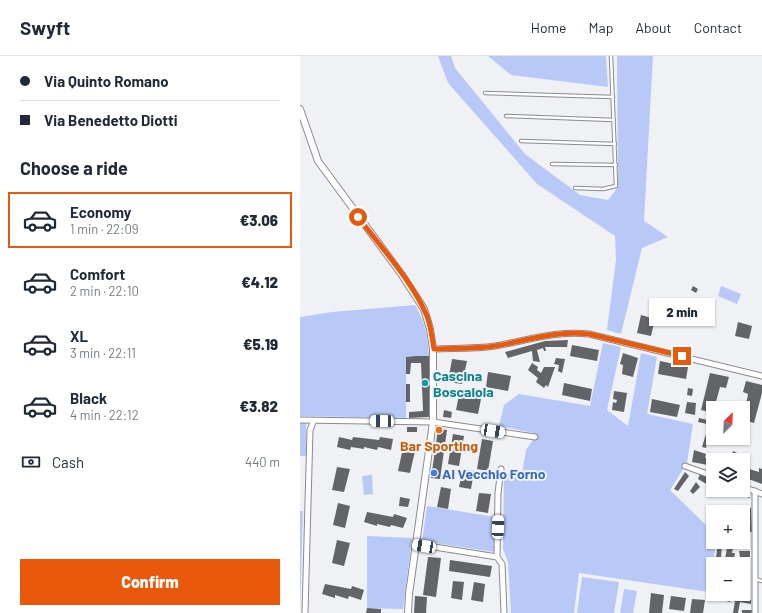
<!DOCTYPE html>
<html lang="en">
<head>
<meta charset="utf-8">
<style>
	body { margin:0; font-family:Barlow,sans-serif; background:#f6f6f7; color:#1f2937; height:100vh; display:flex; flex-direction:column; font-size:15px; white-space:nowrap }
	* { box-sizing:border-box; margin:0 }
	p { font-size:13px; color:#747a83 }
	.icon { flex:none; width:22px; height:22px; fill:none; stroke:currentColor; stroke-width:2; stroke-linecap:round; stroke-linejoin:round }
	.map { position:relative; flex:1; overflow:hidden }
	.panel { display:flex; flex-direction:column; background:#fff; width:300px }
	.panel>* { flex:none }
	.banner { display:grid; align-content:center; height:88px; padding:0 20px; background:#fff }
	.needle { width:26px; rotate:24deg }
	.controls { position:absolute; left:406px; top:345px; display:grid; gap:8px }
	.controls a { display:grid; place-items:center; width:44px; height:44px; border-radius:0px; background:#fff; box-shadow:0 1px 3px #0004; font-size:20px }
	.end { position:absolute; width:18px; height:18px; margin:-9px; border:5px solid #ea580c; background:#fff; box-shadow:0 0 0 2px #fff }
	.from { border-radius:50% }
	.bubble { position:absolute; height:28px; border-radius:0px; background:#fff; box-shadow:0 1px 3px #0004; font-size:13px; font-weight:800; line-height:28px; text-align:center }
	.car { position:absolute; width:12px; height:24px; margin:-12px -6px; border-radius:5px; box-shadow:0 0 3px 1px #0007; background:linear-gradient(#fff 24%,#345 0 40%,#fff 0 76%,#345 0 86%,#fff 0) }
	.banner b { display:flex; align-items:center; gap:14px; height:38px; font-size:15px }
	.banner b+b { border-top:1px solid #e0e1e3 }
	.banner i { width:10px; height:10px; background:#1f2937 }
	ul { padding:0; list-style:none }
	li { display:flex; align-items:center; gap:12px; height:56px; margin:0 8px 6px; padding:0 12px; border:2px solid transparent; border-radius:0px }
	li div { flex:1 }
	li b { display:block; font-size:15px }
	li em { font-style:normal; font-weight:800 }
	li.selected { border-color:#ea580c }
	li>.icon { width:36px; height:36px; stroke-width:1.5 }
	h2 { padding:0 20px; font-size:18px; line-height:48px }
	.pay { display:flex; align-items:center; gap:10px; height:44px; padding:0 20px; font-size:15px }
	.pay p { margin-inline-start:auto }
	.primary-button { display:flex; gap:8px; margin-top:auto; padding:8px 20px }
	.primary-button a { flex:1; height:46px; border-radius:0px; background:#ea580c; color:#fff; font-size:16px; font-weight:800; line-height:46px; text-align:center }
	header { display:flex; align-items:center; gap:24px; box-sizing:border-box; height:56px; padding:0 20px; background:#fff; border-bottom:1px solid #e0e1e3 }
	header strong { font-size:19px }
	nav { display:flex; gap:22px; margin-inline-start:auto; font-size:14px }
	main { display:flex; flex:1; min-height:0 }
	.map>svg:first-child { display:block }
	.green { fill:#b8c9f7 }
	.building { fill:#636468 }
	.lines { fill:none; stroke-linecap:round; stroke-linejoin:round }
	.service-casing { stroke:#898b8e; stroke-width:4.5 }
	.minor-casing { stroke:#898b8e; stroke-width:7 }
	.tertiary-casing { stroke:#898b8e; stroke-width:8 }
	.service { stroke:#fff; stroke-width:2.5 }
	.minor { stroke:#fff; stroke-width:5 }
	.tertiary { stroke:#fff; stroke-width:6 }
	.route { stroke:#ea580c; stroke-width:5 }
	.culture-dot { fill:#0f9aa8; stroke:#f0f1f5; stroke-width:1.5 }
	.food-dot { fill:#e8710a; stroke:#f0f1f5; stroke-width:1.5 }
	.shop-dot { fill:#3f7fe0; stroke:#f0f1f5; stroke-width:1.5 }
	.labels { text-anchor:middle; dominant-baseline:central; stroke-width:4; stroke-linejoin:round; paint-order:stroke }
	.culture-label { font-size:14px; font-weight:bold; fill:#0d838f; stroke:#f0f1f5; text-anchor:start }
	.food-label { font-size:14px; font-weight:bold; fill:#c56008; stroke:#f0f1f5 }
	.shop-label { font-size:14px; font-weight:bold; fill:#366cbe; stroke:#f0f1f5; text-anchor:start }
</style>
</head>
<body>
<header>
<strong>Swyft</strong>
<nav><a>Home</a><a>Map</a><a>About</a><a>Contact</a></nav>
</header>
<main>
<section class="panel">
<div class="banner">
<b><i class="from"></i>Via Quinto Romano</b>
<b><i></i>Via Benedetto Diotti</b>
</div>
<h2>Choose a ride</h2>
<ul>
<li class="selected"><svg class="icon" aria-label="car" viewBox="0 0 24 24"><path d="M5 17H2v-5l4-1 3-4h7l3 4 3 1v5h-3M9 17h6M6 11h13"/><circle cx="7" cy="17" r="2"/><circle cx="17" cy="17" r="2"/></svg><div><b>Economy</b><p>1 min · 22:09</p></div><em>€3.06</em></li>
<li><svg class="icon" aria-label="car" viewBox="0 0 24 24"><path d="M5 17H2v-5l4-1 3-4h7l3 4 3 1v5h-3M9 17h6M6 11h13"/><circle cx="7" cy="17" r="2"/><circle cx="17" cy="17" r="2"/></svg><div><b>Comfort</b><p>2 min · 22:10</p></div><em>€4.12</em></li>
<li><svg class="icon" aria-label="car" viewBox="0 0 24 24"><path d="M5 17H2v-5l4-1 3-4h7l3 4 3 1v5h-3M9 17h6M6 11h13"/><circle cx="7" cy="17" r="2"/><circle cx="17" cy="17" r="2"/></svg><div><b>XL</b><p>3 min · 22:11</p></div><em>€5.19</em></li>
<li><svg class="icon" aria-label="car" viewBox="0 0 24 24"><path d="M5 17H2v-5l4-1 3-4h7l3 4 3 1v5h-3M9 17h6M6 11h13"/><circle cx="7" cy="17" r="2"/><circle cx="17" cy="17" r="2"/></svg><div><b>Black</b><p>4 min · 22:12</p></div><em>€3.82</em></li>
</ul>
<div class="pay"><svg class="icon" aria-label="cash" viewBox="0 0 24 24"><path d="M3 7h18v10H3z"/><circle cx="12" cy="12" r="2"/></svg>Cash<p>440 m</p></div>
<div class="primary-button"><a>Confirm</a></div>
</section>
<div class="map">
<svg width="462" height="557" viewBox="0 0 462 557">
	<rect width="100%" height="100%" fill="#f0f1f5"/>
	<path class="green" d="M138,0H151L155,12L225,98L280,139L308,144L318,131L317,0H353L344,165L368,181L342,192L321,278L307,274L316,204L315,180L237,128L148,27Z
		M188,0H306L308,31L211,19Z
		M421,230L441,238L437,248L418,240Z
		M115,249C125,266 128,281 129,300L106,301V362L0,360V261L32,256Z
		M303,287L321,291L307,354L328,370L341,297L357,301L347,358L393,368L387,407L370,434L413,476V486H416L409,536L279,517L274,557H211L208,506L203,493L204,417L222,419L226,394L233,384L234,377L199,370L204,349L219,338L290,350Z
		M0,367H6V400H0Z
		M72,419L73,438L64,439L62,420Z
		M127,450L195,461L194,496L122,485Z
		M0,455H3L0,557Z
		M67,480L112,482L103,553L67,552Z
		M282,521L319,526L314,557H277Z
		M324,533L337,535L333,557H320Z"/>
	<path class="building" d="M393,230L398,233L396,237L391,234Z
		M341,259L355,263L351,280L337,277Z
		M438,266L452,270L449,283L435,280Z
		M268,284L267,291H245L246,295H244L243,292L237,294L240,306L233,305L232,295L208,302L205,296L245,285Z
		M272,289L299,294L297,305L270,300Z
		M323,297L338,302L333,321L322,318L323,309L320,308Z
		M116,300H129V361L109,362V356L123,355L121,307H111L110,318H106V301Z
		M256,302L265,303L262,317L258,315L259,309L254,308Z
		M152,303L167,305L162,328L148,326Z
		M360,305L388,311L386,323L358,318Z
		M232,307L238,311L237,314L241,317L244,311H255L248,331L246,329L244,332L236,326L238,322L228,314Z
		M188,316L211,320L208,335L186,331Z
		M410,317L429,321L426,332L420,331L413,357L401,354Z
		M446,325L462,329V337L454,367L443,364L448,338L443,336Z
		M264,327L292,333L290,345L262,339Z
		M106,328H110V346H106Z
		M388,332L393,333L392,340L387,339Z
		M314,335L327,337L324,356L312,354L313,346L316,347L317,344L313,343Z
		M159,339L181,343L178,358L156,354Z
		M352,343L380,349L377,361L350,356Z
		M387,346L396,347L395,359L385,357Z
		M144,354L152,356L151,362L143,361Z
		M399,362L408,364L407,368L398,366Z
		M107,371H117V376H107Z
		M138,373L147,374L140,423L131,422Z
		M153,378L164,380L159,410L148,408Z
		M406,378H409L406,392L402,391Z
		M39,381L52,384L53,381L79,384L80,381L93,383L91,394L78,391L77,394L64,391V393L51,391L50,394L37,391Z
		M182,383L193,385L188,415L177,413Z
		M103,392L115,395L110,417L98,415Z
		M394,394L406,398L405,402H408L409,398L425,404H413V410L392,406Z
		M433,395L437,397L435,404H431Z
		M443,407L450,408L449,413L459,416V412L462,413V428L443,421Z
		M37,411L50,413L44,436L32,434Z
		M163,413L174,415L171,433L159,431Z
		M385,416L389,420L378,435L374,433Z
		M400,418L413,422V432L398,423Z
		M396,426L400,431L393,438L390,435Z
		M141,431L151,433L148,453L137,451Z
		M443,433L450,435V442L442,439L440,441L425,434Z
		M179,437L191,438L188,457L176,455Z
		M100,441L110,443L108,451L99,450Z
		M38,447L50,450L45,472L33,469Z
		M447,452H451L452,476H449L450,488H443V455H447Z
		M67,456L93,461L94,458L107,462L103,472L91,469L90,471L77,468V470L64,466Z
		M37,484L50,487L44,510L32,507Z
		M418,486L422,487L421,502H416Z
		M428,486H434L432,497H435L434,502L425,503Z
		M439,495H450V513H445V506H441Z
		M128,501L141,502L136,541L123,539Z
		M150,504L192,510L190,521L149,515Z
		M153,525L164,526L162,544L151,542Z
		M174,526L185,528L183,546L171,544Z
		M25,528L51,533L52,530L64,534L61,544L49,540L48,543L35,539V542L22,538Z
		M351,537L364,539L362,557H349Z
		M424,538H432L430,546L423,544Z
		M436,539L451,544V548L440,546L438,557H433Z
		M115,540L127,541L126,557H114Z
		M371,540L386,542L384,555L369,553Z
		M392,543L405,544L403,557H390Z
		M67,552L81,553V557H66Z
		M442,554H452V557H442Z"/>
	<g class="lines">
		<defs>
			<path id="service" d="M185,37L313,41
				M206,60L314,64
				M221,85L315,88
				M252,108L316,109
				M275,132L303,133L316,130L311,0
				M455,523L462,525"/>
			<path id="minor" d="M133,293C154,292 175,293 195,290C226,285 256,274 289,278L462,320
				M0,364L133,366L235,381
				M385,410L413,420
				M443,431L462,438
				M455,435V557
				M116,488L197,501L202,508L204,557
				M197,501L198,437L201,413
				M5,557L10,374L14,364"/>
			<path id="tertiary" d="M0,53L18,105L102,219L124,253L130,273L133,293V366L109,538L108,557"/>
		</defs>
		<use href="#service" class="service-casing"/>
		<use href="#minor" class="minor-casing"/>
		<use href="#tertiary" class="tertiary-casing"/>
		<use href="#service" class="service"/>
		<use href="#minor" class="minor"/>
		<use href="#tertiary" class="tertiary"/>
	</g>
	<g class="lines">
		<path class="route" d="M58,161C81,191 112,225 127,260C131,271 132,282 134,293C154,292 175,293 195,290C226,285 257,274 289,278L382,300"/>
	</g>
	<circle class="culture-dot" cx="125" cy="327" r="4"/>
	<circle class="food-dot" cx="139" cy="374" r="4"/>
	<circle class="shop-dot" cx="134" cy="417" r="4"/>
	<g class="labels">
		<g class="culture-label">
			<text x="133" y="319">Cascina<tspan x="133" dy="16">Boscaiola</tspan></text>
		</g>
		<g class="food-label">
			<text x="139" y="389">Bar Sporting</text>
		</g>
		<g class="shop-label">
			<text x="142" y="417">Al Vecchio Forno</text>
		</g>
	</g>
</svg>
<div class="controls">
<a><svg class="needle" viewBox="-14 -14 28 28"><path d="M0-13l5 13h-10z" fill="#e53935"/><path d="M0 13l5-13h-10z" fill="#747a83"/></svg></a>
<a><svg class="icon" aria-label="layers" viewBox="0 0 24 24"><path d="M12 4l9 5-9 5-9-5zM3 14l9 5 9-5"/></svg></a>
<a>+</a>
<a>−</a>
</div>
<i class="end from" style="left:58px;top:161px"></i>
<i class="end" style="left:382px;top:300px"></i>
<div class="bubble" style="left:349px;top:242px;width:66px">2 min</div>
<i class="car" style="left:82px;top:365px;rotate:271deg"></i>
<i class="car" style="left:193px;top:375px;rotate:99deg"></i>
<i class="car" style="left:198px;top:471px;rotate:2deg"></i>
<i class="car" style="left:124px;top:490px;rotate:279deg"></i>
</div>
</main>
</body>
</html>
